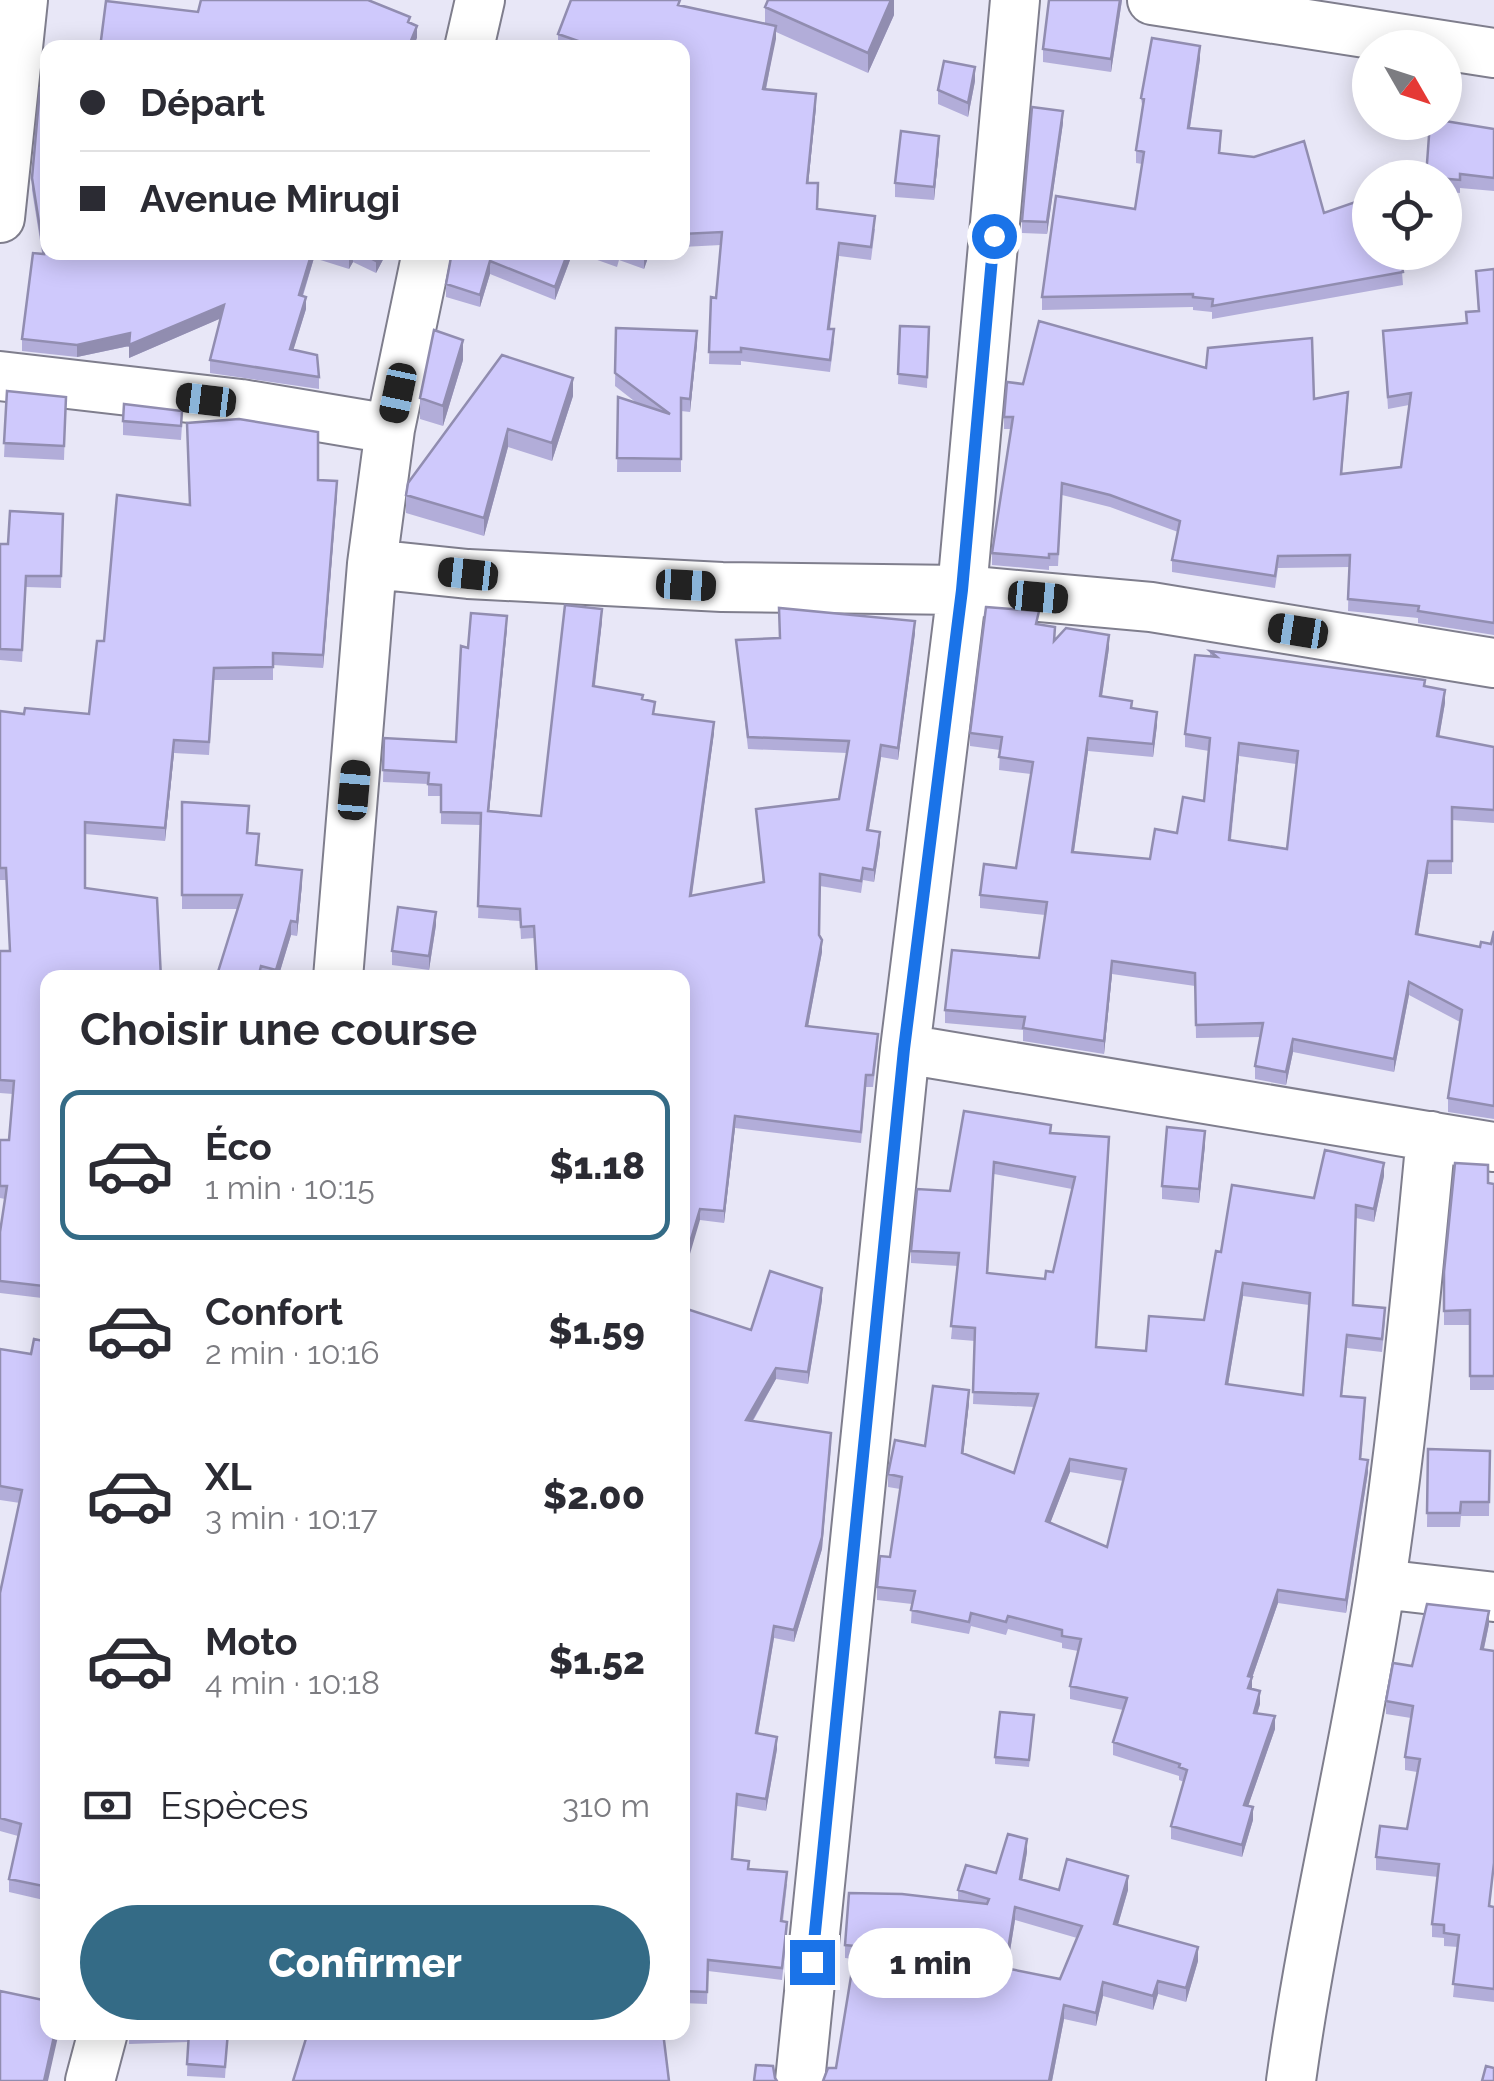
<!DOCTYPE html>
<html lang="fr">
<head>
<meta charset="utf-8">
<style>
	body { margin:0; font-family:Raleway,sans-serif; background:#f7f7f7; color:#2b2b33; height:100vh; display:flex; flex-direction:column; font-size:38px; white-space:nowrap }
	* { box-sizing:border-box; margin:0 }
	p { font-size:32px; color:#7c7c81 }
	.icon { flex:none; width:55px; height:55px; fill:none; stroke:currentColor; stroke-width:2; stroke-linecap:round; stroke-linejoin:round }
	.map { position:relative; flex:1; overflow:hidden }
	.details { position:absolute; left:40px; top:970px; width:650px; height:1070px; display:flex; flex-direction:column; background:#fff; border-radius:20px; box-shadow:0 5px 25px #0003 }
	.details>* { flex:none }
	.guide { position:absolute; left:40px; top:40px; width:650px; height:220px; border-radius:20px; box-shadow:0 5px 25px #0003; display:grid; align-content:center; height:220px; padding:0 40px; background:#fff }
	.needle { width:65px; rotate:129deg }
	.buttons { position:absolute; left:1352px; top:30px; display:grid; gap:20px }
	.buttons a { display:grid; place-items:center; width:110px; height:110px; border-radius:50%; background:#fff; box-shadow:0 5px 25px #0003; font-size:50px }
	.end { position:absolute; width:45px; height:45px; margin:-22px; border:12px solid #1a73e8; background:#fff; box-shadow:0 0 0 5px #fff }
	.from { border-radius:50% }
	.bubble { position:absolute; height:70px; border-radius:35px; background:#fff; box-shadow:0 5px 25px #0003; font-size:32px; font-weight:800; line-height:70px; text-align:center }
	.car { position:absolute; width:30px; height:60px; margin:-30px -15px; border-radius:12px; box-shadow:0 0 8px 2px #0007; background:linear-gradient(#222 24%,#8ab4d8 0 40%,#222 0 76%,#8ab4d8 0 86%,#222 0) }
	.guide b { display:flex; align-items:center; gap:35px; height:95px; font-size:38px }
	.guide b+b { border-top:2px solid #e1e1e2 }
	.guide i { width:25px; height:25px; background:#2b2b33 }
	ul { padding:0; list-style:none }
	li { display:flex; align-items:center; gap:30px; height:150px; margin:0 20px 15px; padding:0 20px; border:5px solid transparent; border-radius:20px }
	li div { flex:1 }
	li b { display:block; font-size:38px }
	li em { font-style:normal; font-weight:800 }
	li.selected { border-color:#346b86 }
	li>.icon { width:90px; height:90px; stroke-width:1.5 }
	h2 { padding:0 40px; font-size:45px; line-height:120px }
	.pay { display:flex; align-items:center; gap:25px; height:110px; padding:0 40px; font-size:38px }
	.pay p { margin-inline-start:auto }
	.cta { display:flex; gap:20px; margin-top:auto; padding:20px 40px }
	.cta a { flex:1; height:115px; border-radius:60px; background:#346b86; color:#fff; font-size:40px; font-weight:800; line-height:115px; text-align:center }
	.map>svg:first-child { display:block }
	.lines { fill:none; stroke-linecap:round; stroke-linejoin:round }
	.minor-casing { stroke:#7f7e8d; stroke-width:52 }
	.minor { stroke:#fff; stroke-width:48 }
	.wall { fill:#b2add9; fill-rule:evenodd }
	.shaded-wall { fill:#918db0 }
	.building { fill:#cfc9fc; stroke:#918db0; stroke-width:2.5; fill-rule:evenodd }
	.route { stroke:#1a73e8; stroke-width:12 }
</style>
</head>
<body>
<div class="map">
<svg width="1494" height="2081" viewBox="0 0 1494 2081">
	<rect width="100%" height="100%" fill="#e8e7f7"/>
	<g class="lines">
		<defs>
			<path id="minor" d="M1152,0L1494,53
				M469,48L480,0
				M0,218L23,0
				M0,376L241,404L390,429
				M372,564L468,574L722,587L962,590L1151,607L1494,663
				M338,978L372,564L390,429L427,252
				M905,1049L1494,1147
				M1381,1584L1494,1597
				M90,2081L103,2032
				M800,2081L905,1049L962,590L1015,0
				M1291,2081C1314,1913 1356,1748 1381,1581C1403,1433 1417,1285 1431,1136"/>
		</defs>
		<use href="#minor" class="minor-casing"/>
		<use href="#minor" class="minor"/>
	</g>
	<path class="wall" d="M894,0V15L868,73L776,32L766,90L816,107L808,183L817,209L875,229L871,260L839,256L830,329L834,342L830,372L741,361V365L709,364L711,297L716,298L721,245L682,247V48L558,47V34L681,6L765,23V7Z
		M1122,0L1111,72L1043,62V49Z
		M1200,59L1190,128L1221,143L1220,153L1324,213L1370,252H1410V257L1401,259L1403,285L1212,319V312L1193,310V307L1042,310V297L1135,209L1142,164L1136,163V150L1143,111L1141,98Z
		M975,81L968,117L938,104V90Z
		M1063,123L1047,234L1022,233V221Z
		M1494,129V191L1460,188V193L1445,192V178Z
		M939,150L934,200L895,197V183Z
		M32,178L48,252H387L376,273L353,262L349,269L314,258L303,296L306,309L293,350L319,377V389L210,373V360L221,318L129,358V346L77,357L22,351V339L42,253L32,190Z
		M452,252H573L555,300L490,274L480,307L446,297V284Z
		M575,252H650L644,269L619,260L617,267Z
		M1494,269V635L1418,623V618L1348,611L1349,567L1278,568L1275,588L1172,572V560L1178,532L1110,507L1062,495L1058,566H1049V570L992,565V553L1011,429H1004V417L1314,399L1348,404L1342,474L1401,467L1409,405L1388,409L1383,331L1466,323L1478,311L1476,271Z
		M900,326L929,327L927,388L898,384Z
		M616,328L697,344L690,412L681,411V472H617L618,397L638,404L615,386Z
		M502,355L573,396L552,461L508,447L484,536L406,513V495Z
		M463,360L443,426L420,419V398Z
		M7,391L66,397L64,460L4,457Z
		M123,421L182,425L181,440L123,435Z
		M318,480L337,494L323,668L273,665V680H214L209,755L174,753L165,841L85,834L48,978V1309L42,1308V1298L0,1293V1232L5,1199L0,1198V1140H9L13,1094L0,1093V951H10L6,880H0V711L24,714H89L104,641L190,505Z
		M63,514L61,588L26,587L22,662L0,660V544H8Z
		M602,621L595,686L643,700L655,714L714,733L692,896L763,883L756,809L839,799L847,753L748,749L736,640L915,633L898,760L881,757L869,830L880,844L874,882L863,880L861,893L820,886L819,936L822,952L808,1026L878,1046L873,1087H866L861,1143L735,1128L724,1223L700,1220L682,978H536L534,938L521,939L520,921L478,918L481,825L441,824V796H428V784L383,782L384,738L456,742L468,648L507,628L489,811L541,816Z
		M1039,624L1054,640L1109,648L1102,696L1132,708L1157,725L1153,757L1088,751L1074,852L1150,859L1177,833L1204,801L1209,751L1185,747V734L1210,656V651L1425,687L1445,703L1439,737L1494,747V823L1452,820V874H1428L1418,935L1480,947L1491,944L1494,931V1119L1448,1112V1098L1460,1022L1409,995L1394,1072L1293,1052L1286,1085L1255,1079V1066L1261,1037L1196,1038L1195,986L1112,974L1104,1054L1023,1041V1030L945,1023V1010L1039,958L1045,915L980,908V895L1016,868L1031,774L999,770L1000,750L970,746V733ZM1239,756L1296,764L1287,849L1231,840Z
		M182,802L249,820L248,833L259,847L257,866L302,884L297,936L291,935L278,978H218V972L237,909H182Z
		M436,925L429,970L392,965V951Z
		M964,1111L1051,1133L1109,1149L1096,1347L1146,1351L1204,1320L1221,1252L1314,1198L1384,1176L1374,1222L1356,1218L1353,1305L1385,1320L1382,1352L1347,1348L1342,1396L1365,1411L1361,1459L1368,1472L1346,1613L1278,1603L1252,1678V1689L1260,1704L1257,1713L1275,1729L1248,1806L1253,1820L1242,1857L1171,1839V1826L1184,1782L1179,1780V1776L1113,1755V1742L1123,1710L1070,1699V1686L1078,1651L1062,1648V1643L1008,1629L1006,1635L971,1626L969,1634L911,1623L912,1604L877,1600V1587L890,1557L900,1489L888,1487V1474L925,1446L969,1403L963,1454L1014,1473L1034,1407L973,1404L975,1341L951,1339L958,1266L911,1263V1251L950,1191ZM994,1174L1072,1189L1053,1272L1045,1279L988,1273ZM1243,1296L1309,1305L1303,1395L1228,1384ZM1070,1472L1123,1481L1107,1547L1050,1523Z
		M1205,1145L1199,1203L1162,1199V1186Z
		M1488,1183L1494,1184V1390H1470V1325H1444V1272Z
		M822,1300L808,1384L776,1379L753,1421L831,1445L822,1549L794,1642L774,1638L758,1734L777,1749L766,1811L737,1806L733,1859L749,1869L787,1884L783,1921L787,1934L782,1980L708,1971L707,2004L682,2003V1312L751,1330Z
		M48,1342V1901L9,1892V1879L18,1836L0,1831V1593L20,1503L0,1500V1349L31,1354Z
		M1428,1449L1490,1451L1489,1516H1461L1460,1527H1427Z
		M1489,1624L1484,1649L1490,1907H1494V2002L1453,1997L1458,1947L1444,1946V1938L1432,1937V1924L1438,1877L1376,1870V1857L1407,1829L1417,1772L1405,1770V1757L1411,1718L1386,1714V1701L1412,1666Z
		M1034,1722L1029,1767L995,1764V1757Z
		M1027,1852L1022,1880L1059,1890H1128L1118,1925L1198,1961L1186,2002L1158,1994L1153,2010L1103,1996L1096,2026L1064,2019L1052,2081H823L836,2068L854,1959L845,1958V1945L958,1901V1890L996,1873ZM1015,1920L1077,1938L1060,1979L1007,1969Z
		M129,2032H228L225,2078L187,2076L188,2042L129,2044Z"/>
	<path class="shaded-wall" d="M891,0H894V15L868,73V53Z
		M1120,0H1122L1111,72V59Z
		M417,26V38L413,48H408Z
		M776,26V39L763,102V89Z
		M1200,46V59L1188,140V128Z
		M975,67V81L968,117V103Z
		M816,94V107L807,195V183Z
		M1063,111V123L1047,234V222Z
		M939,136V150L934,200V187Z
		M839,243V256L828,341V329Z
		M312,252H314V258L299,307V295Z
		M352,252H353V262L349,269V256Z
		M380,252H387L376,273V261Z
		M568,252H573L555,300V287Z
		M645,252H650L644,269V256Z
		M1400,252H1410V257L1400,260Z
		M490,261V274L480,307V295Z
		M306,297V309L290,361V349Z
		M224,305V317L129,358V346L77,357V345Z
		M697,331V344L690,412V399Z
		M463,340V360L443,426V406Z
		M573,378V396L552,461V443Z
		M508,429V447L484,536V518Z
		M337,481V494L323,668V655Z
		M602,609V621L593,698V686Z
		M507,616V628L488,822V811Z
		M915,621V633L898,760V748Z
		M1109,635V648L1100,709V696Z
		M1445,690V703L1437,750V736Z
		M1157,712V725L1153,757V744Z
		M714,722V733L690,908V896Z
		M1088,738V751L1072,865V852Z
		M174,740V753L165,841V828Z
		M1239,743V756L1229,853V840Z
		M881,745V757L867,841V830Z
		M880,832V844L874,882V870Z
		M1428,861V874L1416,948V934Z
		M302,870V884L297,936V922Z
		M436,912V925L429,970V956Z
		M291,921V935L278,978H276V970Z
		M822,940V952L806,1037V1026Z
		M1112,961V974L1104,1054V1041Z
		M1409,982V995L1394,1072V1059Z
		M1293,1039V1052L1286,1085V1072Z
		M735,1116V1128L724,1223V1211Z
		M1205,1131V1145L1199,1203V1189Z
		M1384,1163V1176L1374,1222V1209Z
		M700,1209V1220L682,1281V1269Z
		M1243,1283V1296L1226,1397V1384Z
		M822,1288V1300L808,1384V1372Z
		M776,1368V1379L746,1432V1420Z
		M969,1390V1403L962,1466V1453Z
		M831,1433L822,1549L794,1642V1630Z
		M1070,1459V1472L1046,1534V1521Z
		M1368,1460V1472L1346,1613V1600Z
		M1278,1590V1603L1252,1678V1690L1248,1701V1676Z
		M1489,1611V1624L1481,1662V1649Z
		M774,1626V1638L756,1745V1733Z
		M1260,1691V1704L1254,1725V1713Z
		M1275,1716V1729L1244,1818V1805Z
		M777,1737V1749L766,1811V1799Z
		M1253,1807V1820L1242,1857V1845Z
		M1027,1839V1852L1020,1893V1879Z
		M1128,1876V1890L1114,1938V1924Z
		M1015,1907V1920L1005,1982V1968Z
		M1198,1947V1961L1186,2002V1988Z
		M1158,1981V1994L1153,2010V1996Z
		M1103,1982V1996L1096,2026V2013Z
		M1064,2005V2019L1052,2081H1049Z
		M55,2032H59L48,2081H44Z"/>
	<path class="building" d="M201,0H368L410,17L408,22L417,26L408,48H100L106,1L198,12Z
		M571,0H680L678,5L776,26L763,89L816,94L807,183H818L817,209L875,216L871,247L839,243L828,329H834L830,360L741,348V352H709L711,297L716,298L722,232L682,234V48H578L581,42L558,34Z
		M768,0H891L868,53L765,7Z
		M1049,0H1120L1111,59L1043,49Z
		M1152,38L1200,46L1188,128L1221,131L1219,153L1254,157L1304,141L1324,213L1370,197V252H1400L1403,272L1212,306L1213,299L1193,297V294L1042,297L1056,196L1135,209L1144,152L1136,150L1144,99L1141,98Z
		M944,61L975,67L968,103L938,90Z
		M40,88L48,89V252H312L299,295L306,297L290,349L317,355L319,377L210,360L224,305L129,345L130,333L77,345L22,339L33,253L44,254L32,178Z
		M1032,107L1063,111L1047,222L1022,221Z
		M1445,121L1494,129V178L1460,174V180L1426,177L1430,122H1445Z
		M901,131L939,136L934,187L895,183Z
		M359,252H380L376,261Z
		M452,252H568L555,287L490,261L480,295L446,284Z
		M1494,269V623L1418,611L1419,606L1348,599L1350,555L1278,556L1275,576L1172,560L1180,521L1110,495L1062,483L1058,554H1049V558L992,553L1013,417H1004L1007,382L1023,384L1039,321L1206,368L1208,348L1312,338L1314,399L1348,392L1341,474L1401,467L1411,393L1388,397L1383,331L1467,323L1466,312L1479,311L1476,271Z
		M900,326L929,327L927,377L898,374Z
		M616,328L697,331L690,399L681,398V459L617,458L618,397L670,414L615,373Z
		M434,330L463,340L443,406L420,398Z
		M502,355L573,378L552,443L508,429L484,518L406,495L408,483Z
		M7,391L66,397L64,446L4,443Z
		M124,404L182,411L181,426L123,421Z
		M239,419L318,432V480L337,481L323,655L273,653V667L214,668L209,742L174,740L165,828L85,822V888L157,898L161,978H48V1296L42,1295L44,1286L0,1281V1232L7,1186H0V1140H9L14,1081L0,1080V951H10L6,868H0V711L24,714L25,708L89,714L97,641H104L117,495L190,505L187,423Z
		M10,511L63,514L61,576H26L22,650L0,649V544H8Z
		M565,605L602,609L593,686L643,695L642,699L655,702L653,714L714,722L690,896L764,882L756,809L839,799L849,741L748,737L736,640L780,638L779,608L915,621L898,748L881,745L867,830L880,832L874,870L863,868L861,881L820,874L819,935L822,940L806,1026L878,1034L873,1075H866L861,1132L735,1116L724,1211L700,1209L682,1269V978H537L534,926L521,927L520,909L478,906L481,813L441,812V785L428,784L429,773L383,770L384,738L456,742L461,646L468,648L471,613L507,616L488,811L541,816Z
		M986,607L1039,611L1036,624L1055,627L1054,641L1066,628L1109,635L1100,696L1132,701L1131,708L1157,712L1153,744L1088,738L1072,852L1150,859L1155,829L1177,833L1183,797L1204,801L1210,738L1185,734L1195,655L1217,657L1210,651L1425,680L1424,686L1445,690L1437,736L1494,747V810L1452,807V861H1428L1416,934L1480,947L1481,942L1491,944L1494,931V1106L1448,1098L1462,1010L1409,982L1394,1059L1293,1039L1286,1072L1255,1066L1263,1023L1196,1025L1195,973L1112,961L1104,1041L1023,1028L1025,1017L945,1010L952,950L1039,958L1047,902L980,895L984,864L1016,868L1033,762L999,757L1002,737L970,733ZM1239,743L1298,751L1287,849L1229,840Z
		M182,802L249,806L247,833L259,834L256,865L302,870L297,922L291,921L276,970L261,966L258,978H237L218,972L242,895H182Z
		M398,907L436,912L429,956L392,951Z
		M964,1111L1051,1125L1050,1133L1109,1137L1096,1347L1146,1351L1149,1316L1204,1320L1216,1251L1221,1252L1232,1185L1314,1198L1325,1150L1384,1163L1374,1209L1356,1205L1353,1305L1385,1308L1382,1339L1347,1335L1341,1396L1365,1398L1360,1459L1368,1460L1346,1600L1278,1590L1248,1676L1252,1677L1248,1688L1260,1691L1254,1713L1275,1716L1244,1805L1253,1807L1242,1845L1171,1826L1187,1770L1179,1767L1180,1764L1113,1742L1127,1698L1070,1686L1081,1639L1062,1636V1630L1008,1616L1006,1622L971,1613L969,1622L911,1610L915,1591L877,1587L880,1556L890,1557L902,1477L888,1474L895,1440L925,1446L933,1386L969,1390L962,1453L1014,1473L1038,1394L973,1392L975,1328L951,1326L959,1253L911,1251L917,1189L950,1191ZM994,1162L1075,1177L1053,1272L1046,1271L1045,1279L987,1273ZM1243,1283L1310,1293L1303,1395L1226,1384ZM1070,1459L1126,1469L1107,1547L1046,1521Z
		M1167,1127L1205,1131L1199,1189L1162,1186Z
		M1455,1163L1488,1165V1183L1494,1184V1376H1470V1310L1444,1311V1272Z
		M770,1271L822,1288L808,1372L776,1368L746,1420L831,1433L822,1537L794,1630L774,1626L756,1733L777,1737L766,1799L737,1794L732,1859L749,1861L748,1869L787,1872L781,1921L787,1922L782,1968L708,1960L707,1992L682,1991V1312L684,1308L751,1330Z
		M34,1339L48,1342V1887L9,1879L21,1824L0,1818V1593L22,1490L0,1486V1349L31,1354Z
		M1428,1449L1490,1451L1489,1502H1461L1460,1513H1427Z
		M1427,1604L1489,1611L1481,1649L1494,1651V1863L1489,1906L1494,1907V1989L1453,1984L1459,1935L1444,1933V1925L1432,1924L1439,1864L1376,1857L1380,1826L1407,1829L1420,1759L1405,1757L1413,1706L1386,1701L1393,1663L1412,1666Z
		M1000,1712L1034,1715L1029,1760L995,1757Z
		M1008,1834L1027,1839L1020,1879L1059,1890L1067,1859L1128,1876L1114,1924L1198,1947L1186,1988L1158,1981L1153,1996L1103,1982L1096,2013L1064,2005L1049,2081H823L828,2068H836L856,1946L845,1945L849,1893L902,1894L987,1904L989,1899L958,1890L966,1865L996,1873ZM1015,1907L1082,1926L1060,1979L1005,1968Z
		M0,1991L48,2001V2032H55L44,2081H0Z
		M189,2032H228L225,2067L187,2064Z
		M308,2032H509L620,2037V2032H663L669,2081H293Z
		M756,2065L773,2066L775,2078L777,2081H754Z
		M1486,2066L1494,2068V2081H1482Z"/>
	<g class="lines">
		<path class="route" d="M812,1962L904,1049L962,590L994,236"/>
	</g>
</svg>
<div class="buttons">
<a><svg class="needle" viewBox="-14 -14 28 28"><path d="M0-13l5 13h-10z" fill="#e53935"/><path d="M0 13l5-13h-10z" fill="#7c7c81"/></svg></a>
<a><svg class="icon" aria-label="locate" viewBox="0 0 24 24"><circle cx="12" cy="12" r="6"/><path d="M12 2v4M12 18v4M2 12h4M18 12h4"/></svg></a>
</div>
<i class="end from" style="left:994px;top:236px"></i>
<i class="end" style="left:812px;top:1962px"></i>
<div class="bubble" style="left:848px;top:1928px;width:165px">1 min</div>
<i class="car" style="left:398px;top:393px;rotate:192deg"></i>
<i class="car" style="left:206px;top:400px;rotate:277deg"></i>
<i class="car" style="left:468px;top:574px;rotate:276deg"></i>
<i class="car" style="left:686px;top:585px;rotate:93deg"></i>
<i class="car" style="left:1038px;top:597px;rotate:95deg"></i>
<i class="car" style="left:1298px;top:631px;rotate:279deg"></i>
<i class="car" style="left:354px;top:790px;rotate:5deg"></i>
<div class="guide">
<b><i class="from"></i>Départ</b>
<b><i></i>Avenue Mirugi</b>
</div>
<section class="details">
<h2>Choisir une course</h2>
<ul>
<li class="selected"><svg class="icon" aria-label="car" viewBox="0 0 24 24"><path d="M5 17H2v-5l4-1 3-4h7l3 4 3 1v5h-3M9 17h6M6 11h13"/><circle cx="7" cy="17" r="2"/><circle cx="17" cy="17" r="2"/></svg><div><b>Éco</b><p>1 min · 10:15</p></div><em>$1.18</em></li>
<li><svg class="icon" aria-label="car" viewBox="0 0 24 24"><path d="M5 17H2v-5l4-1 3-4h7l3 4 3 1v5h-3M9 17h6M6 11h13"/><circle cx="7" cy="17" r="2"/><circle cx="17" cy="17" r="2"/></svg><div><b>Confort</b><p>2 min · 10:16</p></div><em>$1.59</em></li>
<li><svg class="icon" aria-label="car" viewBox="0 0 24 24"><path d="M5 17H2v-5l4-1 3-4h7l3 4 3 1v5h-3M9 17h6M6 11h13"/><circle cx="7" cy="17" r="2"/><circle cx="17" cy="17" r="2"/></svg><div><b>XL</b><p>3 min · 10:17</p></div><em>$2.00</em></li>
<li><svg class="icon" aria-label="car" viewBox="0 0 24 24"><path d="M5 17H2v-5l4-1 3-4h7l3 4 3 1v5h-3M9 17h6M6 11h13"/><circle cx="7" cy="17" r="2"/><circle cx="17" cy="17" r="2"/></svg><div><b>Moto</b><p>4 min · 10:18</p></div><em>$1.52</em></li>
</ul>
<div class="pay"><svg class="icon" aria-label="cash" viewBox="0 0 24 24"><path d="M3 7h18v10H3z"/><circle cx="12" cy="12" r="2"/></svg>Espèces<p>310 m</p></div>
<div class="cta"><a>Confirmer</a></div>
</section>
</div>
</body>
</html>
